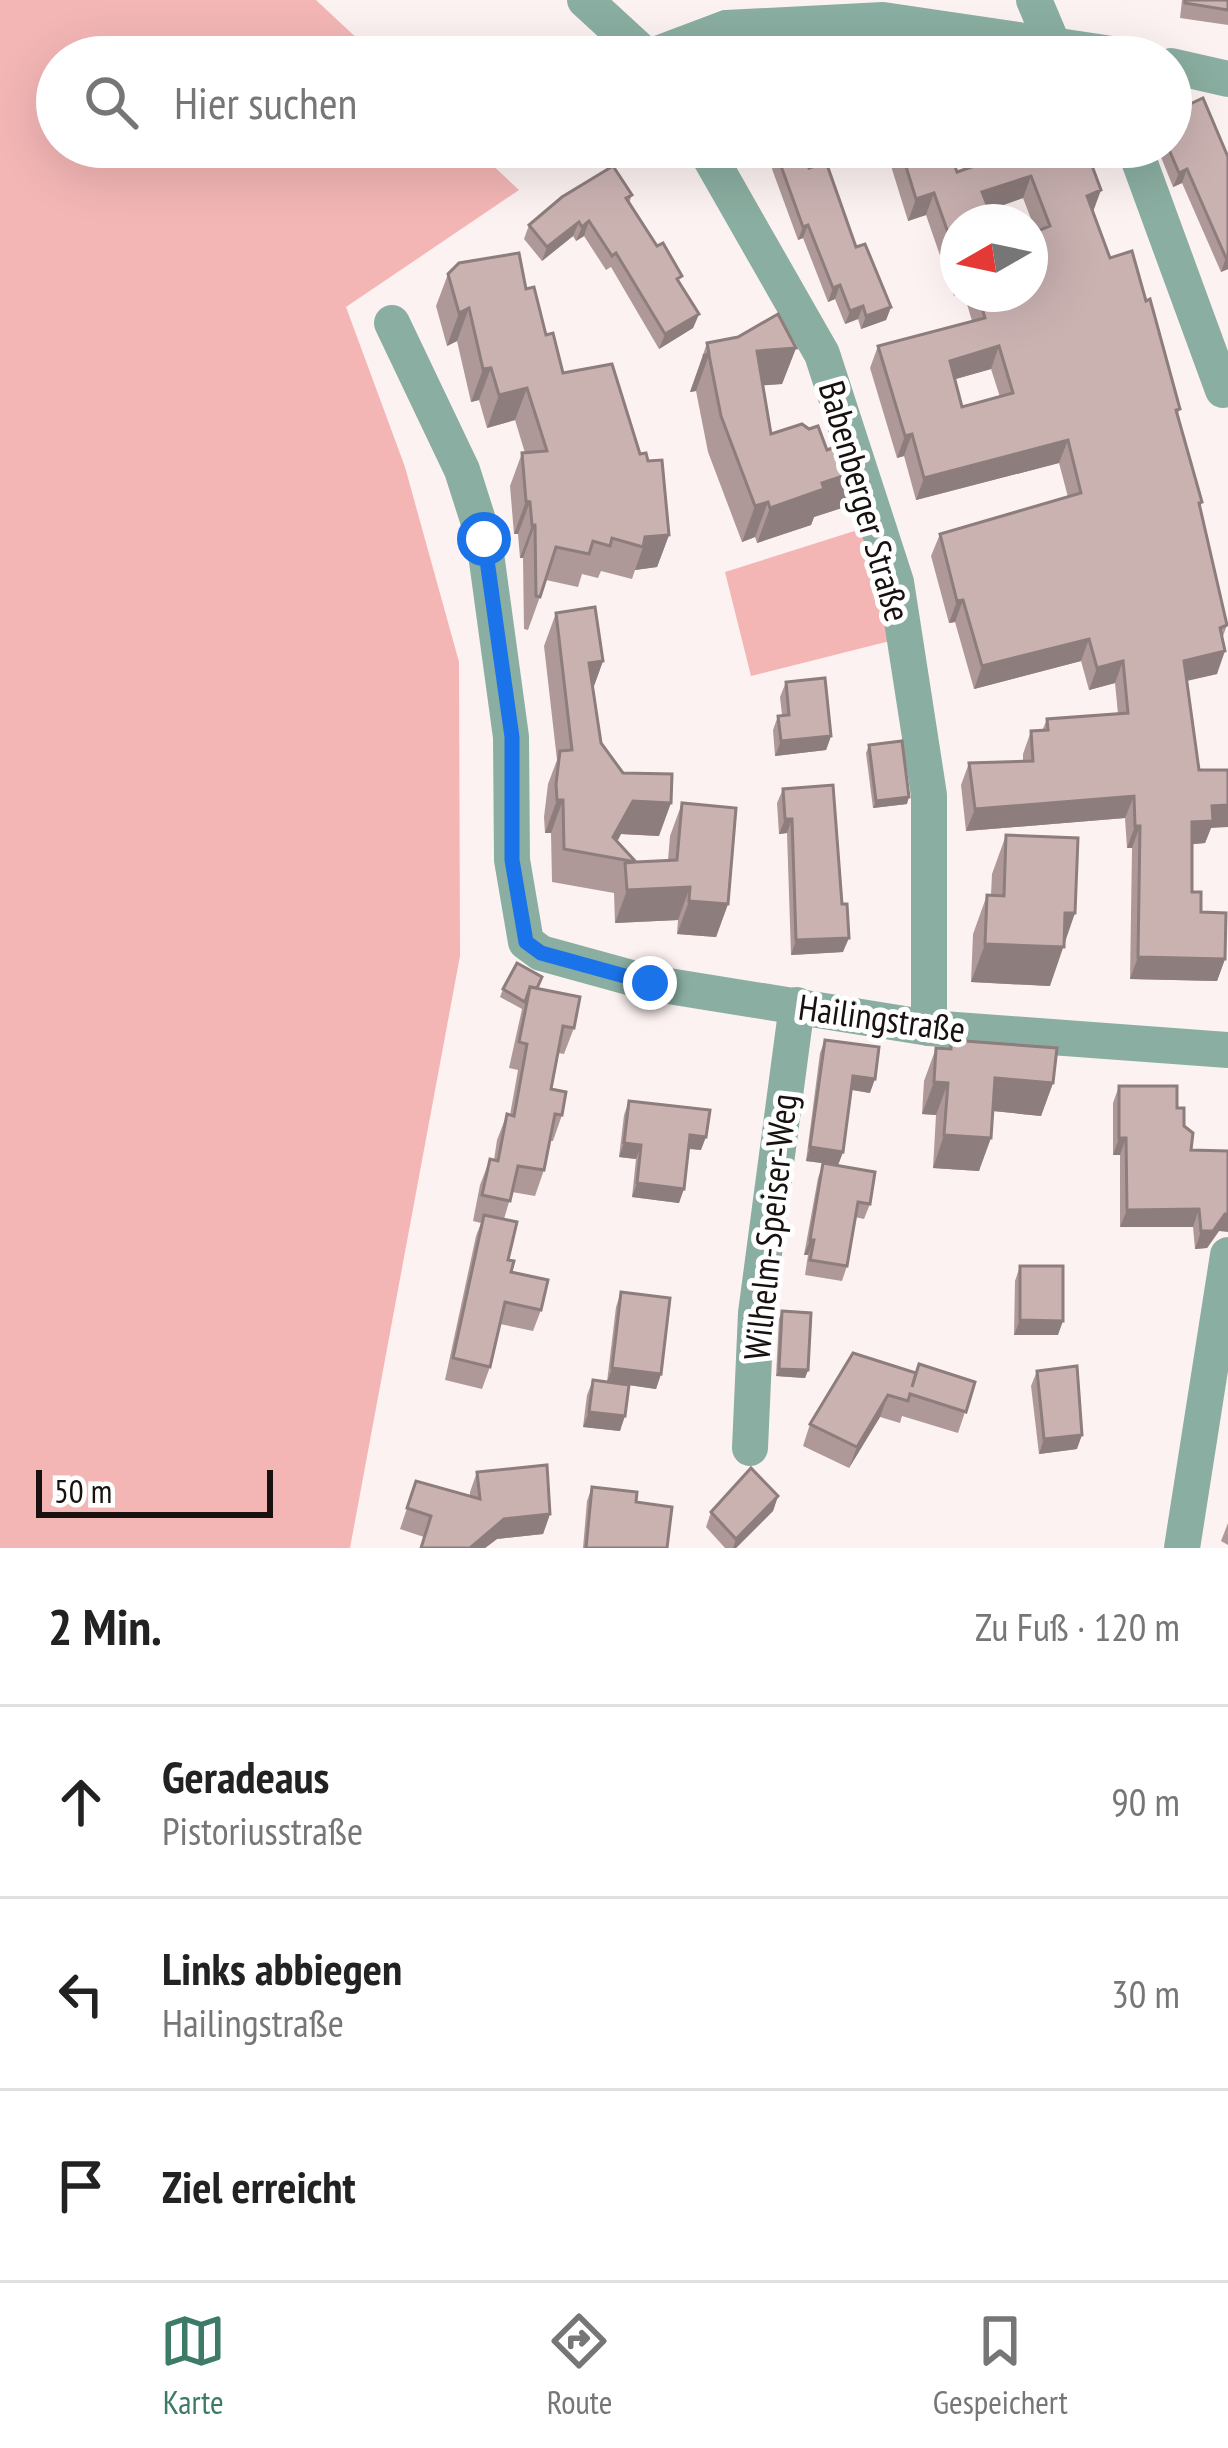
<!DOCTYPE html>
<html lang="de">
<head>
<meta charset="utf-8">
<style>
  :root { --surface:#fff; --page:#f2f2f2; --text:#222; --muted:#767676; --line:#e0e0e0; --accent:#3d7b68 }
  body { margin:0; font-family:"PT Sans Narrow",sans-serif; background:var(--page); color:var(--text) }
  .compass { position:absolute; left:940px; top:204px; width:108px; height:108px; border-radius:50%; background:var(--surface); box-shadow:0 12px 48px #0002; rotate:261deg }
  .scale { position:absolute; left:36px; bottom:30px; width:237px; box-sizing:border-box; padding-left:12px; border:6px solid #191010; border-top:0; font-size:33px; line-height:42px; white-space:nowrap; color:#191010; -webkit-text-stroke:9px #fff; paint-order:stroke }
  .stop { position:absolute; width:36px; height:36px; margin:-27px; border:9px solid #1a73e8; border-radius:50%; background:#fff }
  .stop.end { background:#1a73e8; border-color:#fff; box-shadow:0 3px 12px #0008 }
  .list { margin:0; padding:0; list-style:none }
  h2 { display:flex; justify-content:space-between; align-items:center; height:156px; margin:0; padding:0 48px; font-size:51px }
  h2 small { font-size:39px; font-weight:400; color:var(--muted) }
  .list li { display:grid; grid-template-columns:78px 1fr auto; gap:36px; align-items:center; box-sizing:border-box; height:192px; padding:0 48px; border-top:3px solid var(--line) }
  .list b { display:block; font-size:45px; white-space:nowrap }
  .list p { margin:0; font-size:39px; white-space:nowrap; color:var(--muted) }
  .list em { font-size:39px; font-style:normal; color:var(--muted) }
  .icon { flex:none; width:66px; height:66px; fill:none; stroke:currentColor; stroke-width:2; stroke-linecap:round; stroke-linejoin:round }
  .map { position:relative; flex:none; width:1228px; height:1548px; overflow:hidden }
  .search { position:absolute; background:var(--surface); box-shadow:0 12px 48px #0002; left:36px; right:36px; top:36px; height:132px; display:flex; align-items:center; gap:30px; box-sizing:border-box; padding:0 42px; border-radius:66px; color:var(--muted); font-size:45px }
  .sheet { height:732px; background:var(--surface) }
  nav { display:flex; justify-content:space-around; align-items:center; box-sizing:border-box; height:168px; border-top:3px solid var(--line); background:var(--surface); font-size:33px; color:var(--muted) }
  nav a { display:grid; justify-items:center; gap:6px }
  nav .on { color:var(--accent) }
  .map>svg:first-child { display:block }
  .green { fill:#f3b6b5 }
  .lines { fill:none; stroke-linecap:round; stroke-linejoin:round }
  .minor { stroke:#8aaea1; stroke-width:36 }
  .wall { fill:#ae9998; fill-rule:evenodd }
  .shaded-wall { fill:#8d7d7c }
  .building { fill:#cab2b1; stroke:#8d7d7c; stroke-width:3; fill-rule:evenodd }
  .route { stroke:#1a73e8; stroke-width:15 }
  .labels { text-anchor:middle; stroke-width:10; stroke-linejoin:round; paint-order:stroke }
  .street-label { font-size:36px; fill:#191010; stroke:#fff }
</style>
</head>
<body>
<div class="map">
<svg width="1228" height="1548" viewBox="0 0 1228 1548">
  <rect width="100%" height="100%" fill="#fdf2f2"/>
  <g class="green">
    <polygon points="0,0 316,0 377,57 57,57 57,147 473,147 519,190 346,307 405,467 459,662 460,956 350,1548 0,1548"/>
    <polygon points="867,527 890,641 751,676 725,572"/>
  </g>
  <g class="lines">
    <g class="minor">
      <polyline points="585,0 647,57"/>
      <polyline points="1034,0 1053,45"/>
      <polyline points="649,57 726,28 883,20 1132,57"/>
      <polyline points="1171,66 1228,79"/>
      <polyline points="704,147 822,354 896,582 929,795 929,1028"/>
      <polyline points="1134,147 1223,390"/>
      <polyline points="392,323 462,470 484,539 511,737 512,860 526,942 541,953 650,983 929,1028 1228,1050"/>
      <polyline points="750,1448 756,1313 797,1005"/>
      <polyline points="1182,1548 1228,1255"/>
    </g>
  </g>
  <g class="wall">
    <polygon points="1182,0 1228,0 1228,25 1180,18"/>
    <polygon points="1203,98 1228,269 1221,272 1182,183 1173,187 1157,147 1171,147"/>
    <path d="M857,147H948L957,172L1015,152L1013,147H1085L1093,212L1110,258L1180,409L1177,415L1202,502L1200,508L1227,625L1222,639L1217,674L1187,681L1199,770L1211,828L1205,843L1192,844V892L1225,959L1217,981L1130,979L1132,848H1127L1125,818L966,831L961,785L969,763L1023,761V754L1031,731H1042L1047,719L1118,714L1115,683L1089,690L1081,661L974,689L955,622L949,623L931,556L940,534L1068,497L1059,463L916,500L904,456L897,458L870,368L878,346L972,321L964,294H1030L1036,232L1023,198L958,222V294L954,296L926,215L908,221L887,153L873,158ZM991,369L1000,397L962,407L955,379Z"/>
    <polygon points="777,155 809,168 891,307 886,320 861,329 858,319 845,324 835,299 828,302 803,238 798,240 772,169"/>
    <polygon points="632,195 629,203 699,314 693,328 659,349 611,267 606,270 584,236 576,241 573,236 542,261 524,239 529,225"/>
    <polygon points="448,274 526,289 563,373 640,454 669,535 657,567 635,570 632,579 601,571 598,578 582,574 578,587 546,580 528,630 524,629 523,558 520,558 518,534 514,534 510,486 522,453 525,453 515,420 487,428 479,400 471,402 457,341 447,346 436,306"/>
    <polygon points="707,343 796,348 782,384 763,385 771,434 848,506 814,517 811,525 757,543 755,537 742,542 708,452 696,391 690,392"/>
    <polygon points="556,613 603,661 593,689 601,743 659,836 621,834 617,842 636,862 668,860 670,836 682,803 728,904 716,937 677,934 678,920 615,923 614,893 552,882 551,833 545,833 544,817 548,784 557,760 544,646"/>
    <polygon points="786,682 831,736 826,750 775,756 773,730 778,716 782,715 780,697"/>
    <polygon points="869,745 907,804 873,808 866,753"/>
    <polygon points="783,789 843,952 791,955 787,833 779,834 777,803"/>
    <polygon points="1006,835 1050,986 971,982 973,934 987,895 991,895 992,874"/>
    <polygon points="538,988 574,1028 564,1054 558,1053 551,1089 562,1115 553,1141 550,1141 544,1170 535,1196 512,1192 504,1219 511,1272 541,1310 533,1331 500,1324 490,1367 482,1389 445,1380 476,1236 481,1223 473,1221 480,1185 490,1159 494,1160 497,1140 507,1114 510,1115 518,1070 509,1068 522,1009 500,997 503,989"/>
    <polygon points="825,1040 870,1093 851,1090 843,1152 838,1165 806,1161 820,1053"/>
    <polygon points="951,1040 1053,1083 1041,1116 993,1111 979,1171 933,1168 936,1115 922,1114 924,1081 936,1048 948,1049"/>
    <polygon points="1119,1086 1177,1108 1219,1231 1207,1248 1195,1249 1193,1227 1120,1227 1120,1155 1113,1155 1113,1103"/>
    <polygon points="629,1101 701,1150 688,1149 679,1203 632,1197 636,1159 619,1157 624,1115"/>
    <polygon points="823,1163 870,1204 864,1219 855,1217 847,1266 842,1281 805,1275 808,1255 804,1255 818,1178"/>
    <polygon points="1020,1266 1058,1335 1014,1335 1015,1281"/>
    <polygon points="621,1292 661,1374 656,1389 629,1385 620,1431 583,1427 587,1395 593,1380 607,1382 616,1307"/>
    <polygon points="782,1311 808,1370 805,1378 776,1376 779,1319"/>
    <polygon points="1037,1371 1077,1449 1039,1454 1031,1386"/>
    <polygon points="916,1373 975,1382 958,1433 902,1416 900,1423 880,1417 849,1468 803,1446 810,1424"/>
    <polygon points="477,1472 550,1514 543,1534 497,1539 485,1548 420,1548 424,1537 400,1529 416,1481 470,1497 470,1492"/>
    <polygon points="592,1487 636,1502 667,1548 583,1548 587,1501"/>
    <polygon points="778,1496 773,1511 736,1548 725,1548 706,1527 711,1512"/>
    <polygon points="1228,1523 1228,1545 1221,1541"/>
  </g>
  <g class="shaded-wall">
    <polygon points="746,147 762,147 744,155"/>
    <polygon points="877,147 889,147 887,153 873,158"/>
    <polygon points="1187,169 1182,183 1173,187 1179,173"/>
    <polygon points="1031,176 1023,198 974,215 982,192"/>
    <polygon points="1101,190 1093,212 1087,196"/>
    <polygon points="934,193 926,215 908,221 916,199"/>
    <polygon points="589,221 584,236 576,241 582,227"/>
    <polygon points="579,222 573,236 542,261 547,247"/>
    <polygon points="808,225 803,238 798,240 803,227"/>
    <polygon points="1228,257 1228,269 1221,272 1226,258"/>
    <polygon points="840,285 835,299 828,302 833,288"/>
    <polygon points="863,306 858,319 845,324 850,311"/>
    <polygon points="891,307 886,320 861,329 866,316"/>
    <polygon points="469,308 457,341 447,346 459,313"/>
    <polygon points="699,314 693,328 659,349 665,334"/>
    <polygon points="999,346 991,369 942,383 950,361"/>
    <polygon points="796,348 782,384 743,387 757,351"/>
    <polygon points="709,355 696,391 690,392 703,356"/>
    <polygon points="491,368 479,400 471,402 483,369"/>
    <polygon points="527,388 515,420 487,428 499,395"/>
    <polygon points="912,434 904,456 897,458 905,436"/>
    <polygon points="1068,440 1059,463 916,500 924,478"/>
    <polygon points="861,470 848,506 814,517 811,525 757,543 770,508 822,483"/>
    <polygon points="526,501 530,502 518,534 514,534"/>
    <polygon points="768,502 755,537 742,542 755,506"/>
    <polygon points="532,525 535,525 523,558 520,558"/>
    <polygon points="669,535 657,567 635,570 643,547 645,537"/>
    <polygon points="963,600 955,622 949,623 957,601"/>
    <polygon points="1089,639 1081,661 974,689 982,666"/>
    <polygon points="1225,651 1217,674 1176,683 1184,661"/>
    <polygon points="603,661 591,694 589,663"/>
    <polygon points="1123,661 1115,683 1089,690 1097,668"/>
    <polygon points="831,736 826,750 775,756 781,741"/>
    <polygon points="1134,796 1125,818 966,831 975,809"/>
    <polygon points="909,797 907,804 873,808 876,801"/>
    <polygon points="557,800 563,800 551,833 545,833"/>
    <polygon points="633,801 671,803 659,836 621,834 609,857 613,837"/>
    <polygon points="1228,805 1228,827 1211,828 1205,843 1184,845 1192,822 1212,806"/>
    <polygon points="785,819 792,819 787,833 779,834"/>
    <polygon points="1135,826 1140,826 1132,848 1127,848"/>
    <polygon points="690,887 678,920 615,923 627,890"/>
    <polygon points="689,901 728,904 716,937 677,934"/>
    <polygon points="1065,913 1075,913 1050,986 971,982 985,944"/>
    <polygon points="849,938 843,952 791,955 796,940"/>
    <polygon points="1138,957 1225,959 1217,981 1130,979"/>
    <polygon points="853,1076 875,1079 870,1093 848,1089"/>
    <polygon points="995,1078 1053,1083 1041,1116 983,1110"/>
    <polygon points="934,1082 948,1083 936,1115 922,1114"/>
    <polygon points="690,1135 706,1137 701,1150 685,1148"/>
    <polygon points="944,1135 991,1138 979,1171 933,1168"/>
    <polygon points="1119,1138 1126,1138 1120,1155 1113,1155"/>
    <polygon points="624,1143 641,1145 636,1159 619,1157"/>
    <polygon points="810,1147 843,1152 838,1165 806,1161"/>
    <polygon points="637,1183 684,1189 679,1203 632,1197"/>
    <polygon points="1199,1209 1193,1227 1120,1227 1127,1210"/>
    <polygon points="1225,1214 1228,1214 1228,1232 1219,1231 1207,1248 1195,1249 1201,1231"/>
    <polygon points="810,1240 814,1240 808,1255 804,1255"/>
    <polygon points="1020,1320 1063,1321 1058,1335 1014,1335"/>
    <polygon points="612,1368 661,1374 656,1389 607,1382"/>
    <polygon points="779,1369 808,1370 805,1378 776,1376"/>
    <polygon points="888,1395 880,1417 849,1468 857,1447"/>
    <polygon points="589,1412 625,1416 620,1431 583,1427"/>
    <polygon points="1082,1435 1077,1449 1039,1454 1044,1439"/>
    <polygon points="778,1496 773,1511 736,1548 733,1548 736,1539"/>
    <polygon points="550,1514 543,1534 497,1539 485,1548 470,1548 504,1519"/>
  </g>
  <g class="building">
    <polygon points="1185,0 1228,0 1228,10 1185,3"/>
    <polygon points="557,44 570,57 545,57"/>
    <polygon points="1203,98 1228,157 1228,257 1226,258 1187,169 1179,173 1168,147 1171,147 1171,113"/>
    <polygon points="799,147 802,147 809,168 826,162 856,247 865,244 891,307 866,316 863,306 850,311 840,285 833,288 808,225 803,227 777,155"/>
    <path d="M900,147H948L957,172L1029,147H1085L1101,190L1087,196L1110,258L1132,251L1146,301L1150,299L1180,409L1176,410L1202,502L1199,503L1227,625L1220,628L1225,651L1184,661L1199,770H1228V805L1212,806L1213,821L1192,822V892H1201V912L1226,913L1225,959L1138,957L1140,826H1135L1134,796L975,809L969,763L1033,761L1031,731L1048,730L1047,719L1128,713L1123,661L1097,668L1089,639L982,666L963,600L957,601L940,534L1081,493L1068,440L924,478L912,434L905,436L878,346L985,318L978,294H1030V234L1050,226L1031,176L982,192L994,222H958V261L934,193L916,199ZM999,346L1013,393L962,407L950,361Z"/>
    <polygon points="613,166 632,195 626,198 657,246 663,243 682,276 677,279 699,314 665,334 616,253 612,256 589,221 582,227 579,222 547,247 529,225 562,197"/>
    <polygon points="519,253 526,289 534,287 546,335 553,333 563,373 612,364 640,454 646,453 648,461 662,460 669,535 645,537 643,547 612,538 610,546 593,541 589,554 556,547 540,597 536,596 535,525 532,525 530,502 526,501 522,453 547,451 527,388 499,395 491,368 483,369 469,308 459,313 448,274 459,263"/>
    <polygon points="778,314 796,348 757,351 771,434 802,424 809,429 818,426 827,450 851,441 861,470 822,483 824,489 770,508 768,502 755,506 721,416 709,355 703,356 709,353 707,343 738,337"/>
    <polygon points="595,607 603,661 589,663 601,743 623,773 672,774 671,803 633,801 613,837 636,862 677,860 682,803 736,808 728,904 689,901 690,887 627,890 625,863 636,862 564,849 563,800 557,800 556,784 560,751 572,750 556,613"/>
    <polygon points="825,678 831,736 781,741 778,716 789,715 786,682"/>
    <polygon points="902,741 909,797 876,801 869,745"/>
    <polygon points="833,785 842,904 847,904 849,938 796,940 792,819 785,819 783,789"/>
    <polygon points="1006,835 1078,838 1075,913 1065,913 1064,947 985,944 987,895 1004,896"/>
    <polygon points="517,963 542,977 537,988 530,987 525,1002 503,989"/>
    <polygon points="530,987 580,997 574,1028 563,1026 551,1089 566,1092 562,1115 555,1114 544,1170 518,1166 510,1201 482,1195 490,1159 498,1161 507,1114 514,1116 527,1044 519,1042"/>
    <polygon points="825,1040 879,1047 875,1079 853,1076 843,1152 810,1147"/>
    <polygon points="951,1040 1057,1048 1053,1083 995,1078 991,1138 944,1135 948,1083 934,1082 936,1048 951,1049"/>
    <polygon points="1119,1086 1177,1086 1177,1108 1184,1108 1184,1126 1193,1133 1191,1150 1228,1151 1228,1214 1225,1214 1213,1231 1201,1231 1199,1209 1127,1210 1126,1138 1119,1138"/>
    <polygon points="629,1101 710,1110 706,1137 690,1135 684,1189 637,1183 641,1145 624,1143"/>
    <polygon points="823,1163 875,1172 870,1204 858,1202 847,1266 810,1260 814,1240 810,1240"/>
    <polygon points="484,1215 517,1222 508,1260 514,1261 511,1272 548,1280 541,1310 505,1302 490,1367 453,1358"/>
    <polygon points="1020,1266 1063,1266 1063,1321 1020,1320"/>
    <polygon points="621,1292 670,1298 661,1374 612,1368"/>
    <polygon points="782,1311 811,1313 808,1370 779,1369"/>
    <polygon points="853,1353 916,1373 912,1387 919,1364 975,1382 966,1412 910,1394 908,1401 888,1395 857,1447 810,1424"/>
    <polygon points="1077,1366 1082,1435 1044,1439 1037,1371"/>
    <polygon points="593,1380 629,1385 625,1416 589,1412"/>
    <polygon points="547,1465 550,1514 504,1519 470,1548 421,1548 431,1516 407,1508 416,1481 480,1499 477,1472"/>
    <polygon points="751,1468 778,1496 736,1539 711,1512"/>
    <polygon points="592,1487 637,1492 636,1502 672,1507 667,1548 586,1548"/>
  </g>
  <g class="lines">
    <polyline class="route" points="484,539 512,737 512,860 526,942 541,953 650,983"/>
  </g>
  <g class="labels">
    <g class="street-label">
      <text transform="translate(865 501) rotate(74)" y="13">Babenberger Straße</text>
      <text transform="translate(882 1018) rotate(8)" y="13">Hailingstraße</text>
      <text transform="translate(770 1227) rotate(-84)" y="13">Wilhelm-Speiser-Weg</text>
    </g>
  </g>
</svg>
<svg class="compass" viewBox="-18 -18 36 36"><path d="M0-13l5 13h-10z" fill="#e53935"/><path d="M0 13l5-13h-10z" fill="#767676"/></svg>
<div class="scale">50 m</div>
<div class="stop" style="left:484px;top:539px"></div>
<div class="stop end" style="left:650px;top:983px"></div>
<div class="search"><svg class="icon" aria-label="search" viewBox="0 0 24 24"><circle cx="10" cy="10" r="6"/><path d="M15 15l6 6"/></svg>Hier suchen</div>
</div>
<section class="sheet">
<h2>2 Min.<small>Zu Fuß · 120 m</small></h2>
<ul class="list">
<li><svg class="icon" aria-label="ahead" viewBox="0 0 24 24"><path d="M12 20V5M6 11l6-6 6 6"/></svg><div><b>Geradeaus</b><p>Pistoriusstraße</p></div><em>90 m</em></li>
<li><svg class="icon" aria-label="left" viewBox="0 0 24 24"><path d="M17 20v-9H6M10 6l-5 5 5 5"/></svg><div><b>Links abbiegen</b><p>Hailingstraße</p></div><em>30 m</em></li>
<li><svg class="icon" aria-label="arrive" viewBox="0 0 24 24"><path d="M6 21V4h12l-3 4 3 4H6"/></svg><div><b>Ziel erreicht</b></div></li>
</ul>
</section>
<nav>
<a class="on"><svg class="icon" aria-label="map" viewBox="0 0 24 24"><path d="M3 6l6-2 6 2 6-2v14l-6 2-6-2-6 2zM9 4v14M15 6v14"/></svg>Karte</a>
<a><svg class="icon" aria-label="directions" viewBox="0 0 24 24"><path d="M12 3l9 9-9 9-9-9zM9 14v-3h6M13 9l2 2-2 2"/></svg>Route</a>
<a><svg class="icon" aria-label="saved" viewBox="0 0 24 24"><path d="M7 4h10v16l-5-4-5 4z"/></svg>Gespeichert</a>
</nav>
</body>
</html>
